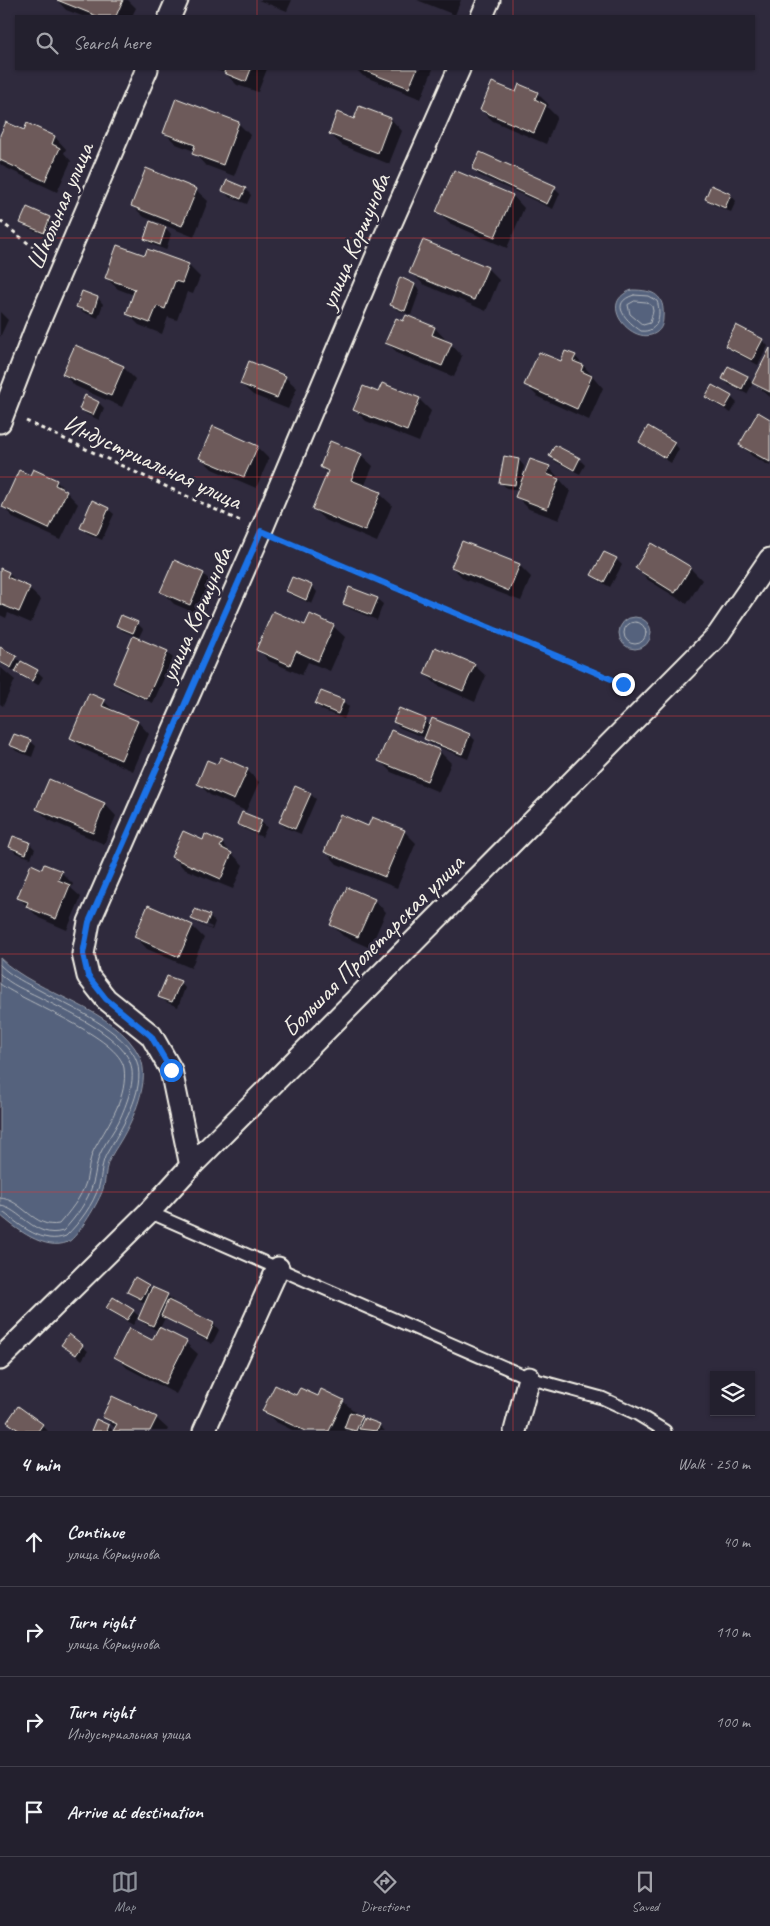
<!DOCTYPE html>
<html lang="en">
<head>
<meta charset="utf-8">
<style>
  :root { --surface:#23202e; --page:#2f2d3a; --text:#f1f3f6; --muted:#a3a3aa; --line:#403e4a; --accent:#8c9099 }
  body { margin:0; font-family:Caveat,sans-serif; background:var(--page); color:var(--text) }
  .controls { position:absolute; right:15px; bottom:15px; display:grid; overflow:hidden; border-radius:0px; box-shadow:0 1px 4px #0004 }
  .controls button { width:45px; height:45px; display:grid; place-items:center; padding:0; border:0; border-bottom:1px solid var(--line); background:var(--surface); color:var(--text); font:25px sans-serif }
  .stop { position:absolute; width:15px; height:15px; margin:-11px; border:4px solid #1a73e8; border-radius:50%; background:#fff }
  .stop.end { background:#1a73e8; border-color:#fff; box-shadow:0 1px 5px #0008 }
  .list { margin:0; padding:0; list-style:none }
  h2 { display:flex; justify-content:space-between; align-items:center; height:65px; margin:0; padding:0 20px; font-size:21px }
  h2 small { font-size:16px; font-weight:400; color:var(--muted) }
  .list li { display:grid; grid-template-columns:32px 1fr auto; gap:15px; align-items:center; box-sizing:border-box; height:90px; padding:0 20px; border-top:1px solid var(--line) }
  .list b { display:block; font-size:19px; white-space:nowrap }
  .list p { margin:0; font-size:16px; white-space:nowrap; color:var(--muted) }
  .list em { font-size:16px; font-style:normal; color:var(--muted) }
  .icon { flex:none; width:28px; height:28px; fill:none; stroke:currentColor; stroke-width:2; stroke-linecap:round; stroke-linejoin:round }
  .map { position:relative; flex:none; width:770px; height:1431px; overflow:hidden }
  .search { position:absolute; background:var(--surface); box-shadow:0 1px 4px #0004; left:15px; right:15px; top:15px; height:55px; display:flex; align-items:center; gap:12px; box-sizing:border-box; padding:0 18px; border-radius:0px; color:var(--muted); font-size:19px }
  .sheet { height:425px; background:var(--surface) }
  nav { display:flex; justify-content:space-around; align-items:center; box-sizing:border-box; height:70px; border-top:1px solid var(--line); background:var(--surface); font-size:14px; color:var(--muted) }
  nav a { display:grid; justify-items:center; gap:2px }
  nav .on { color:var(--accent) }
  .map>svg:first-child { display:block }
  .water { fill:#54627d; stroke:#949ba8 }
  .shadow { fill:#0007; fill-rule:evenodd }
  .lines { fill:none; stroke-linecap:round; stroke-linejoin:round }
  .shore { stroke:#b4b8bd; stroke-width:1 }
  .building { fill:#6d5a5a; stroke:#f4f1e8 }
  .lane-casing { stroke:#f4f1e8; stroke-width:15 }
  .street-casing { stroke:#f4f1e8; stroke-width:25 }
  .path { stroke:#f4f1e8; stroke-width:3; stroke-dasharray:4 4; stroke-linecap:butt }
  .lane { stroke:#2f2a3d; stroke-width:11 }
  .street { stroke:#2f2a3d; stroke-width:21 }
  .route { stroke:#1a73e8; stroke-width:6 }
  .grid { fill:none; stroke:#d93c3b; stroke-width:1; stroke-opacity:0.55 }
  .labels { text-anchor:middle; stroke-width:5; stroke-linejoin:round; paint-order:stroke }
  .street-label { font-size:25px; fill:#f4f1e8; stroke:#2f2a3d }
</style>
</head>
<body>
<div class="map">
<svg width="770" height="1431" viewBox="0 0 770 1431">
  <rect width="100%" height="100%" fill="#2f2a3d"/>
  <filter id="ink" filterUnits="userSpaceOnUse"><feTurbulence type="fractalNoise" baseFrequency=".02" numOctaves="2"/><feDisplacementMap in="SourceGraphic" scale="10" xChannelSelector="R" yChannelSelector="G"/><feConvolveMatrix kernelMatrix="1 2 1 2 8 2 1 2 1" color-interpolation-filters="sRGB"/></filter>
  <g filter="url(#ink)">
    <g class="water">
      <path d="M632,290C654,290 665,295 663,318C663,324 661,329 657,332C635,349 594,303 632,290Z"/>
      <circle cx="635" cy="633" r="16"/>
      <path d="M0,958C38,996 116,1007 140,1057C151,1080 133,1120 121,1140C117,1147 111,1155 108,1163C105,1171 106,1180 103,1189C100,1200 78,1237 68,1242C45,1252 15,1228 0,1215Z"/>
    </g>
    <g class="shadow">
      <polygon points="57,0 128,0 136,8 132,16 82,16 66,10"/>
      <polygon points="258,0 292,0 287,11"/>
      <polygon points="417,0 461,0 455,15"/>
      <polygon points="214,69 267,69 258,92 237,85 225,73"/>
      <polygon points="356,69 433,69 421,99 363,76"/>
      <polygon points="537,93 549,105 547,107 557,117 546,144 493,121 481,110 516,94"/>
      <polygon points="360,107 391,119 402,131 389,164 342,145 330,134 355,120"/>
      <polygon points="238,123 250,135 234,176 205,165 194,153 194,151 176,144 164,132"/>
      <polygon points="28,125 55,137 66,149 64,153 71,161 57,192 4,167 0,164 0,138 25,132"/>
      <polygon points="473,169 555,188 560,193 553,209 479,175"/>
      <polygon points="455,172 513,196 524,208 507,248 449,223 438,212"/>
      <polygon points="712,187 731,195 736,201 731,212 712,204 706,198"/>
      <polygon points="245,189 251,195 247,204 229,197 224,191"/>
      <polygon points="196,190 208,201 194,237 144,217 132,205"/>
      <polygon points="49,218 55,224 49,237 28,228 22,222"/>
      <polygon points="164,226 171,234 166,250 151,244 145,239"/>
      <polygon points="146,257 188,265 200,277 193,294 187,292 177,320 168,317 162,334 139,325 127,313 134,295 118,289 106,278"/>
      <polygon points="487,268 499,280 486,311 423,284 411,272"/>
      <polygon points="415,285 420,290 411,315 397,310 391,304"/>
      <polygon points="82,292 98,298 103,304 98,318 83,312 77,307"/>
      <polygon points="0,312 8,320 0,337"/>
      <polygon points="406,317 435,328 446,340 445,342 451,344 462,356 454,377 399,354 387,343 404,323"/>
      <polygon points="762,340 768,346 758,365 732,351 727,346"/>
      <polygon points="770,351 770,397 754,383"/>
      <polygon points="575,356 603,388 589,420 538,397 526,385 561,363"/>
      <polygon points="123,367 135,379 122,407 75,386 63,374"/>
      <polygon points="285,377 297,388 288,409 253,395 241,384"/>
      <polygon points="747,377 753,383 747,394 729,385 723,379"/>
      <polygon points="707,396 731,397 737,403 731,413 712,402"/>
      <polygon points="419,399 431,411 419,442 366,421 355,410"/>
      <polygon points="99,403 104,408 99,420 86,414 80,408"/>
      <polygon points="770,420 770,466 752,456 741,445"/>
      <polygon points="640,442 674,443 679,449 671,463 646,447"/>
      <polygon points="257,447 269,459 256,488 212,469 200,457"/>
      <polygon points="361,455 373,466 364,487 380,494 392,505 377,542 325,520 313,509 328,474 321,467"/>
      <polygon points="550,456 579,459 585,465 580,474 556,462"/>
      <polygon points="519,460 524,466 522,480 549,467 570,491 559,520 529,509 517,497 520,490 506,488 501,482"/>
      <polygon points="31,476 56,481 78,504 61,540 15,519 3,507"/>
      <polygon points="108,509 114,514 102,540 87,533 81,528"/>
      <polygon points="616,559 622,565 610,587 599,581 593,575"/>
      <polygon points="519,565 531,577 521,601 464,579 452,567"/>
      <polygon points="637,568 690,568 702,580 687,604 648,580"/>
      <polygon points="0,570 8,573 18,583 29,589 41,600 31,623 8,613 6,618 0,615"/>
      <polygon points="203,574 215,585 202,616 174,604 162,592"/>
      <polygon points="292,578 312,586 317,592 312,604 293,596 287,591"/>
      <polygon points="377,599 383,604 377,620 350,609 344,603"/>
      <polygon points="137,623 143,629 138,639 167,652 173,658 153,703 120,689 114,683 135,636 123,631 117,626"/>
      <polygon points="333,626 345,637 330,671 308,662 302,675 269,661 258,649 306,627"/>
      <polygon points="0,649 37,671 43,677 38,685 0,663"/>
      <polygon points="474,665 486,676 475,702 437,685 425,674"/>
      <polygon points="0,667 15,680 3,706 0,704"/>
      <polygon points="104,701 116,713 138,722 149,734 133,771 83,749 71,737"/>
      <polygon points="343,701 349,707 344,719 322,710 316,704"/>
      <polygon points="425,720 431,726 470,735 475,740 468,759 431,744 426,738 400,728 394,722"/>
      <polygon points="30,741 36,746 32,757 16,751 11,745"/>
      <polygon points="439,751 451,763 439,792 391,772 380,761"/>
      <polygon points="218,766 247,770 259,782 246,811 210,795 198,783"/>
      <polygon points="310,794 316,799 301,834 286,828 280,822"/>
      <polygon points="105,804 116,816 104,844 49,820 37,809"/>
      <polygon points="261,822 267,827 262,837 244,829 238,824"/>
      <polygon points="369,827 404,831 416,843 397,888 337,864 326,852"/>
      <polygon points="203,841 222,843 243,865 233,889 184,869 173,857"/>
      <polygon points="29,843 35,849 31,858 16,853 10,847"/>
      <polygon points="43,870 61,872 73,884 71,888 81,897 67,930 39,918 18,897"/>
      <polygon points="374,900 386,912 370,948 343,936 332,925"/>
      <path d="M196,910L210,916L215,922L212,930L198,924L192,919ZM197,920L212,927L211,929L197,923Z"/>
      <polygon points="192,926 204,938 191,968 147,949 136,937"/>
      <polygon points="180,982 185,988 178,1007 166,1002 160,996"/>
      <polygon points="136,1279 153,1290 167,1295 173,1301 172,1303 214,1324 219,1330 212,1344 165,1318 160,1328 186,1343 198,1354 176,1394 127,1368 116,1356 152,1342 158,1331 145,1324 138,1317 133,1325 113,1313 108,1308 133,1311 140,1317 146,1304 134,1297 129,1292"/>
      <polygon points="63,1344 82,1346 88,1351 82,1360"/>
      <polygon points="297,1397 343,1401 355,1412 354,1414 365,1421 379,1425 385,1431 348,1431 347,1429 346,1431 294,1431 276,1422 264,1411"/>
      <polygon points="18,1408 42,1425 48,1431 20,1431 14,1427 9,1422"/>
      <polygon points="103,1416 156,1418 168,1429 167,1431 115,1431 116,1429"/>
      <polygon points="97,1421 109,1426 113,1431 92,1431"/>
    </g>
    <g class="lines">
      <g class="shore">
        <path d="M634,295L648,296L657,301C662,315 658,333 641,331C628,322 607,303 634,295Z"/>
        <polygon points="635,301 646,302 652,306 653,311 650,323 643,325 630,314 628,305"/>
        <circle cx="635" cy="633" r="11"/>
        <path d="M0,965C12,977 26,983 41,991C68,1006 127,1031 137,1062C146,1091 121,1129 107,1153C101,1163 102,1175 99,1186C93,1205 80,1222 66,1236C43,1245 21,1226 4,1213L0,1212"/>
        <path d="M0,974C11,985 25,990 39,997C65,1011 119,1034 130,1062C137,1080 126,1105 119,1121C114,1131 107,1140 102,1150C96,1161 96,1172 93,1183C88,1201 76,1217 63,1231C35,1240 19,1207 0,1206"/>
        <path d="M0,984C26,1003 119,1037 124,1068C128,1096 109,1123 96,1146C89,1157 89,1169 86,1182C81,1198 70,1211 59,1224C34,1229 22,1199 0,1198"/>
      </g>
    </g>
    <g class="building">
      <polygon points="57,0 123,0 116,16 97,16"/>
      <polygon points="225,69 251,69 246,82 224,73"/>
      <polygon points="360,69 417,69 409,88"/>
      <polygon points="492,82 516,92 519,84 538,92 535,99 546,105 534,133 480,110"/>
      <polygon points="176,98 239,122 223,165 192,154 195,145 163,133"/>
      <polygon points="359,106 391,118 378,153 329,134 337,112 354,119"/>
      <polygon points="6,122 24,130 27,123 55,136 52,144 60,148 45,181 0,160 0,135"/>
      <polygon points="480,152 556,186 547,204 472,169"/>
      <polygon points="146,168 197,189 182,226 131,206"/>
      <polygon points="454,170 513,195 495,237 436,212"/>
      <polygon points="227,180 246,188 241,199 222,191"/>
      <polygon points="711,185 731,194 725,208 705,199"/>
      <polygon points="27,207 50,217 44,233 20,223"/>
      <polygon points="150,221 166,227 160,245 144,239"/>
      <polygon points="423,240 488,267 474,300 409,273"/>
      <polygon points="117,245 145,255 147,249 189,264 182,283 175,281 165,309 157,306 150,323 126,314 135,289 105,278"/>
      <polygon points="400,277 415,284 405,311 390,305"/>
      <polygon points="82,291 98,297 93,313 76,307"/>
      <polygon points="406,315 435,327 432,335 452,343 442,366 385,343 396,318 403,321"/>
      <polygon points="736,325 763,339 752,360 725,346"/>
      <polygon points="75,345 124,366 111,396 62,374"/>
      <polygon points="770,348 770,392 752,383"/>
      <polygon points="565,351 576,355 573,361 583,365 581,371 592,376 577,409 524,385 539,352 561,361"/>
      <polygon points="249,361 286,376 277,398 240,384"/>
      <polygon points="728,366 748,376 742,389 722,379"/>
      <polygon points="382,383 420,398 407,431 353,410 363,386 378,392"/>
      <polygon points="712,385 732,396 725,408 705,397"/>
      <polygon points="85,395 99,402 93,415 79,409"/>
      <polygon points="758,412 770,419 770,462 739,445"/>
      <polygon points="213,426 258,446 244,477 199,458"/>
      <polygon points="648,426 675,442 665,458 639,442"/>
      <polygon points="330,441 362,454 351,480 381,492 365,531 312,509 328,471 320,467"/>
      <polygon points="555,445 580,458 574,470 549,456"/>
      <polygon points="504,456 519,459 515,485 499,483"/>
      <polygon points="530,459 550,466 547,474 559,479 547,509 515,497"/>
      <polygon points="33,469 57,480 55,485 67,491 49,529 2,507 19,470 30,475"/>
      <polygon points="92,500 109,508 97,535 80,528"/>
      <polygon points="462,541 520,564 509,591 451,567"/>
      <polygon points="651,543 691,567 675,593 635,568"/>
      <polygon points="604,552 617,558 604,582 591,575"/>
      <polygon points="174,560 204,573 190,605 160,592"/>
      <polygon points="0,568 9,572 7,577 30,587 19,612 0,604"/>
      <polygon points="292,577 312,585 306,600 286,591"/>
      <polygon points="349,587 378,598 371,615 343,604"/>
      <polygon points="273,611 305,625 310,614 334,625 318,661 296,651 290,665 256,650"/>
      <polygon points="121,615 138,622 133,633 116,626"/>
      <polygon points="133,636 168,651 147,699 113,683"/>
      <polygon points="0,647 17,656 11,668 0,662"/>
      <polygon points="435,647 475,664 463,691 424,674"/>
      <polygon points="21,661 38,670 32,681 15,672"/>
      <polygon points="321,691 344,700 338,714 315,704"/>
      <polygon points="89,693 105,700 102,706 138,721 121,760 70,738"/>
      <polygon points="399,708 426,719 420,733 393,722"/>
      <polygon points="432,718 470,734 462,754 424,739"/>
      <polygon points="391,730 440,750 427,781 378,761"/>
      <polygon points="14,734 31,740 26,752 9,745"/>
      <polygon points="221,757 248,769 234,800 197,784 207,760 217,764"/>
      <polygon points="49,779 105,803 93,833 36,809"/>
      <polygon points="295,786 311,793 295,829 279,822"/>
      <polygon points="242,812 262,820 257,833 237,824"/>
      <polygon points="340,814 368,826 372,817 405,830 385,877 324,852"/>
      <polygon points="183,831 203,840 205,834 223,842 220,847 232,853 221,879 171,857"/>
      <polygon points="13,836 30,842 26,854 9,847"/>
      <polygon points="31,864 42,869 44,864 62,871 58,880 70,885 56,919 26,907 28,902 17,898"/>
      <polygon points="347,887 375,899 358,937 330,925"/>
      <polygon points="148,905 193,925 179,957 134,937"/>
      <polygon points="195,909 210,915 206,925 191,919"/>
      <polygon points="167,976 181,981 172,1002 158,997"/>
      <polygon points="135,1277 149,1285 141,1299 127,1292"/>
      <polygon points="152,1287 168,1294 153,1326 138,1319"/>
      <polygon points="113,1297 134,1310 127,1320 106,1308"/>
      <polygon points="168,1300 214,1323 207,1339 161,1316"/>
      <polygon points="159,1327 187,1341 165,1384 114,1357 129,1328 152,1340"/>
      <polygon points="69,1334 83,1345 76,1355 61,1345"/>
      <polygon points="275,1385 296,1395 300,1388 318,1396 321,1389 344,1400 329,1431 305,1431 262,1411"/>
      <polygon points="112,1396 157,1417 150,1431 113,1431 117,1424 102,1417"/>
      <polygon points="18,1406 43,1424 38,1431 20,1431 7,1422"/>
      <polygon points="350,1412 362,1416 356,1431 344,1428"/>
      <polygon points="364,1418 380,1424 377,1431 359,1429"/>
      <polygon points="96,1419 109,1425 107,1431 91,1431"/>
    </g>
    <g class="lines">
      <g class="lane-casing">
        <polyline id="lane" points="149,1212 529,1378 602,1398 637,1414 665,1431"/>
      </g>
      <g class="street-casing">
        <g id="street">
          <polyline points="170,16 177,0"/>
          <polyline points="482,16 489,0"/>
          <polyline points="0,422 35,331 147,69"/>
          <polyline points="191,1166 171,1070 151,1035 106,999 88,976 83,954 89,922 261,531 383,241 459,69"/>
          <polyline points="0,1359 149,1212 191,1166 718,635 770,559"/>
          <polyline points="204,1431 278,1268"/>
          <polyline points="515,1431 529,1378"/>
        </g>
      </g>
      <g class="path">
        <polyline points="0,221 43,255"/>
        <polyline points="26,421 240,521"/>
        <polyline points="282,540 623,684"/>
      </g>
      <use href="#lane" class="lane"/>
      <use href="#street" class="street"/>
    </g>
  </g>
  <g class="lines" filter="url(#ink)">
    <polyline class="route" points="171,1070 151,1036 106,999 88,976 83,954 89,922 261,531 623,684"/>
  </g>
  <path class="grid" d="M257,0V16M513,0V16M257,69V1431M513,69V1431M0,238H770M0,477H770M0,716H770M0,954H770M0,1192H770"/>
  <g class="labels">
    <g class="street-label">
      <text transform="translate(59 206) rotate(-67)" y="9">Школьная улица</text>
      <text transform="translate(354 241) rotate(-67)" y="9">улица Коршунова</text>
      <text transform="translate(153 461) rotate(25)" y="9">Индустриальная улица</text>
      <text transform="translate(195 614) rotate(-66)" y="9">улица Коршунова</text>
      <text transform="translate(372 945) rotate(-45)" y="9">Большая Пролетарская улица</text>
    </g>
  </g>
</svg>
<div class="controls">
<button><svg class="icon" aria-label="layers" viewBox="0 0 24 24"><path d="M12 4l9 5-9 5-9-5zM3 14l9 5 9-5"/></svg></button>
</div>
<div class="stop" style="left:171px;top:1070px"></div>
<div class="stop end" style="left:623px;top:684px"></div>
<div class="search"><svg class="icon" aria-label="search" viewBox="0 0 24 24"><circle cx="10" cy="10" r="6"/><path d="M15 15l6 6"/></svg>Search here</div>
</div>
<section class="sheet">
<h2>4 min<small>Walk · 250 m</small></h2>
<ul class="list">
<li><svg class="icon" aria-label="ahead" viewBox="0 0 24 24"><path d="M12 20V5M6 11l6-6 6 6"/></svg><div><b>Continue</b><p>улица Коршунова</p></div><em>40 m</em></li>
<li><svg class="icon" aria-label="right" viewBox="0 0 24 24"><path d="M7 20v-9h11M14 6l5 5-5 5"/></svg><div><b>Turn right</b><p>улица Коршунова</p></div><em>110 m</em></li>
<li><svg class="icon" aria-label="right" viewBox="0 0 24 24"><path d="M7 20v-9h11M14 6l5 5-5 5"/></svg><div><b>Turn right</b><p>Индустриальная улица</p></div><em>100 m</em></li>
<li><svg class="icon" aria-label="arrive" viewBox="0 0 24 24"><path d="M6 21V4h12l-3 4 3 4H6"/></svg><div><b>Arrive at destination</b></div></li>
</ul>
</section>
<nav>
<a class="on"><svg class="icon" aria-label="map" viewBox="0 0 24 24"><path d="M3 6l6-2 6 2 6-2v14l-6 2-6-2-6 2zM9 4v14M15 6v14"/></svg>Map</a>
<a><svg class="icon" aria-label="directions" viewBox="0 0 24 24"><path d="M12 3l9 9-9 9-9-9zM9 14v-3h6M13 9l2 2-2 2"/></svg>Directions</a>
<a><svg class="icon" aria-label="saved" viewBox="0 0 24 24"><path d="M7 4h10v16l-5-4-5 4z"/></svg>Saved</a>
</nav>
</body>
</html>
